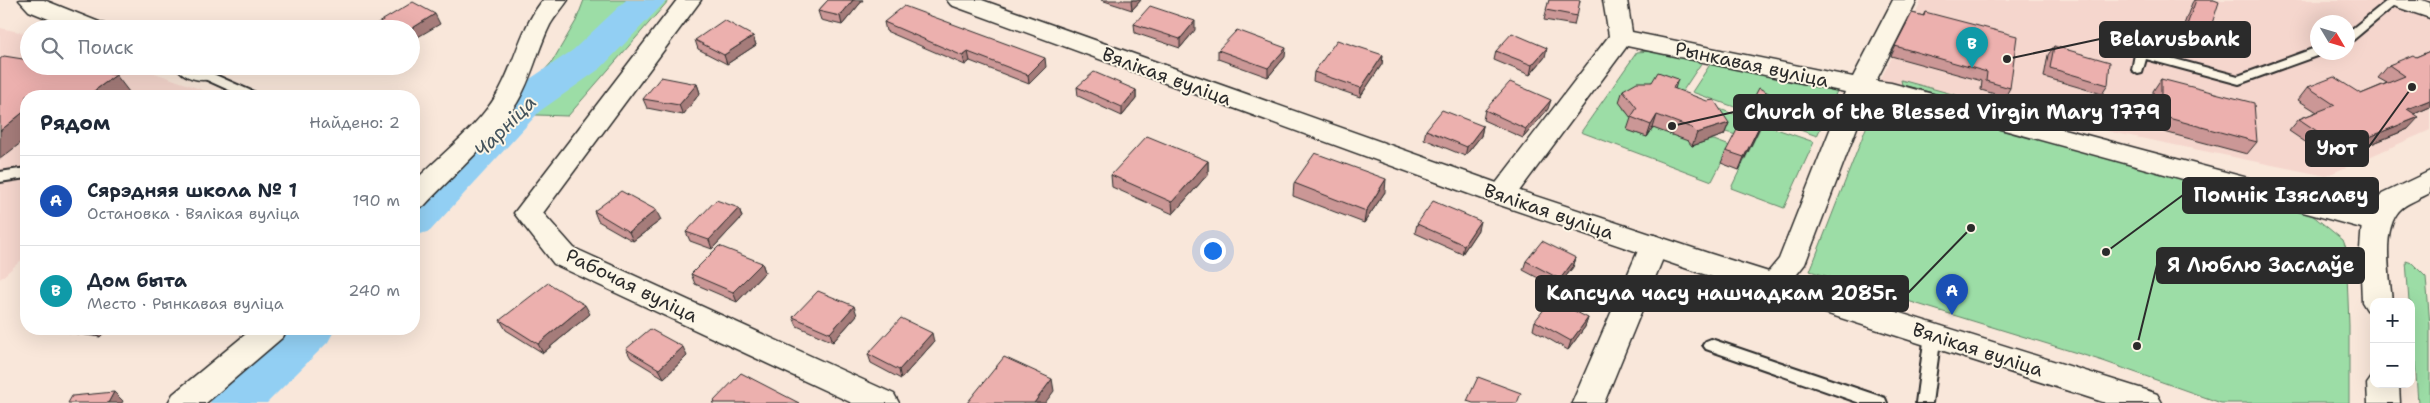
<!DOCTYPE html>
<html lang="ru">
<head>
<meta charset="utf-8">
<style>
  :root { --surface:#fff; --page:#f6f6f7; --text:#1f2937; --muted:#747a83; --line:#e0e1e3; --accent:#d93025 }
  body { margin:0; font-family:"Shantell Sans",sans-serif; background:var(--page); color:var(--text) }
  .controls { position:absolute; right:15px; bottom:15px; display:grid; overflow:hidden; border-radius:10px; box-shadow:0 5px 20px #0002 }
  .controls button { width:45px; height:45px; display:grid; place-items:center; padding:0; border:0; border-bottom:1px solid var(--line); background:var(--surface); color:var(--text); font:25px sans-serif }
  .compass { position:absolute; left:2310px; top:15px; width:45px; height:45px; border-radius:50%; background:var(--surface); box-shadow:0 5px 20px #0002; rotate:128deg }
  .you { position:absolute; left:1212px; top:250px; width:18px; height:18px; margin:-12px; border:4px solid #fff; border-radius:50%; background:#1a73e8; box-shadow:0 0 0 8px #1a73e833 }
  .badge { display:grid; place-items:center; width:32px; height:32px; border-radius:50%; background:var(--accent); color:#fff; font-size:16px; font-weight:700 }
  .pin { position:absolute; translate:-50% -41px; filter:drop-shadow(0 1px 2px #0008) }
  .pin::after { content:''; position:absolute; top:26px; width:18px; height:15px; background:inherit; clip-path:polygon(0 0,100% 0,50% 100%) }
  .list { margin:0; padding:0; list-style:none }
  h2 { display:flex; justify-content:space-between; align-items:center; height:65px; margin:0; padding:0 20px; font-size:21px }
  h2 small { font-size:16px; font-weight:400; color:var(--muted) }
  .list li { display:grid; grid-template-columns:32px 1fr auto; gap:15px; align-items:center; box-sizing:border-box; height:90px; padding:0 20px; border-top:1px solid var(--line) }
  .list b { display:block; font-size:19px; white-space:nowrap }
  .list p { margin:0; font-size:16px; white-space:nowrap; color:var(--muted) }
  .list em { font-size:16px; font-style:normal; color:var(--muted) }
  .icon { flex:none; width:28px; height:28px; fill:none; stroke:currentColor; stroke-width:2; stroke-linecap:round; stroke-linejoin:round }
  .map { position:relative; flex:none; width:2430px; height:403px; overflow:hidden }
  .search { position:absolute; background:var(--surface); box-shadow:0 5px 20px #0002; left:20px; top:20px; width:400px; height:55px; display:flex; align-items:center; gap:12px; box-sizing:border-box; padding:0 18px; border-radius:28px; color:var(--muted); font-size:19px }
  .panel { position:absolute; background:var(--surface); box-shadow:0 5px 20px #0002; left:20px; top:90px; width:400px; height:245px; border-radius:20px }
  .map>svg:first-child { display:block }
  .built { fill:#f5d6cd; fill-rule:evenodd }
  .green { fill:#9cdda6; stroke:#648468 }
  .lines { fill:none; stroke-linecap:round; stroke-linejoin:round }
  .river { fill:#92cff3; fill-rule:evenodd }
  .service-casing { stroke:#2b2b2b; stroke-width:4 }
  .minor-casing { stroke:#2b2b2b; stroke-width:3 }
  .secondary-casing { stroke:#2b2b2b; stroke-width:3 }
  .service { fill:#fcf5e5; fill-rule:evenodd }
  .minor { fill:#fcf5e5; fill-rule:evenodd }
  .secondary { fill:#fcf5e5; fill-rule:evenodd }
  .wall { fill:#cb9796; stroke:#2b2b2b }
  .shaded-wall { fill:#a57b7a; stroke:#2b2b2b }
  .building { fill:#ecb0ae; stroke:#2b2b2b }
  .labels { text-anchor:middle; stroke-width:4; stroke-linejoin:round; paint-order:stroke }
  .street-label { font-size:19px; fill:#2b2b2b; stroke:#fcf5e5 }
  .water-label { font-size:20px; font-style:italic; fill:#45545d; stroke:#fcf5e5 }
  .leader { fill:none; stroke:#2b2b2b; stroke-width:2 }
  .callout-dot { fill:#2b2b2b; stroke:#fcf5e5; stroke-width:2 }
  .callout { fill:#2b2b2b; stroke:#2b2b2b; stroke-width:2 }
  .callout-label { font-size:20px; text-anchor:middle; font-weight:bold; fill:#fff }
</style>
</head>
<body>
<div class="map">
<svg width="2430" height="403" viewBox="0 0 2430 403">
  <rect width="100%" height="100%" fill="#f9e7da"/>
  <filter id="ink" filterUnits="userSpaceOnUse"><feTurbulence type="fractalNoise" baseFrequency=".02" numOctaves="2"/><feDisplacementMap in="SourceGraphic" scale="10" xChannelSelector="R" yChannelSelector="G"/><feConvolveMatrix kernelMatrix="1 2 1 2 8 2 1 2 1" color-interpolation-filters="sRGB"/></filter>
  <g filter="url(#ink)">
    <g class="built">
      <path d="M1922,0H2430V130L2326,176L1878,84ZM2318,22H2348V52H2318Z"/>
      <polygon points="0,28 29,34 29,66 135,66 220,96 26,96 26,256 0,279"/>
    </g>
    <g class="green">
      <polygon points="584,0 669,0 568,116 505,114 552,62 576,21"/>
      <polygon points="1650,51 1702,62 1680,95 1745,118 1736,135 1622,102 1624,110 1634,118 1628,130 1647,137 1653,128 1696,139 1714,140 1730,146 1712,181 1581,132 1637,52"/>
      <polygon points="1711,63 1837,91 1817,136 1692,92"/>
      <polygon points="1901,80 2007,109 2003,111 1902,85"/>
      <polygon points="1901,102 2312,215 2343,240 2346,248 2349,325 2349,403 2221,403 2103,361 1810,271 1875,105"/>
      <polygon points="1762,124 1814,142 1784,208 1731,188"/>
      <polygon points="2406,261 2412,263 2426,277 2430,325 2430,403 2418,403 2411,302 2409,302"/>
    </g>
    <g class="lines">
      <g class="river">
        <polygon points="626,0 667,0 601,68 540,111 430,231 414,236 414,193 512,91 573,50"/>
        <polygon points="280,329 335,329 328,342 267,403 210,403 217,388"/>
      </g>
      <g class="service-casing">
        <g id="service">
          <polygon points="2388,0 2401,0 2352,41 2348,42 2348,32"/>
          <polygon points="2318,47 2318,52 2322,54 2239,84 2146,59 2142,73 2138,74 2132,70 2135,54 2141,50 2238,76"/>
          <polygon points="202,69 256,93 258,96 242,96 198,76 196,73"/>
          <polygon points="26,168 26,178 0,182 0,172"/>
          <polygon points="1933,328 1938,330 1941,334 1932,403 1916,403 1925,334 1928,330"/>
          <polygon points="1711,339 1885,398 1887,403 1860,403 1706,349 1703,345 1706,341"/>
        </g>
      </g>
      <g class="minor-casing">
        <g id="minor">
          <polygon points="19,0 44,0 104,24 108,29 73,29 29,11"/>
          <path d="M543,0H568C562,9 555,16 550,25C537,51 532,78 517,103C492,142 455,173 424,206L414,209V182C442,153 480,126 500,89C516,59 521,27 543,0Z"/>
          <polygon points="677,0 701,0 543,213 574,248 894,394 899,403 852,403 554,264 514,213"/>
          <polygon points="1603,0 1627,0 1632,32 1853,77 1893,0 1917,0 1876,81 1891,83 2376,212 2386,215 2390,222 2386,229 2376,232 1891,99 1869,96 1805,264 1783,292 1773,295 1763,292 1758,284 1779,259 1845,92 1627,46 1511,202 1501,205 1491,202 1487,195 1609,36"/>
          <polygon points="2387,0 2422,0 2430,3 2430,18 2391,5"/>
          <path d="M176,66H209L214,73L211,79C198,82 183,78 176,66Z"/>
          <polygon points="1654,235 1664,239 1668,246 1604,403 1572,403 1640,246 1644,239"/>
          <polygon points="252,329 287,329 283,337 206,403 168,403 173,394"/>
        </g>
      </g>
      <g class="secondary-casing">
        <g id="secondary">
          <polygon points="947,0 982,0 1511,188 1708,253 2146,390 2157,394 2162,403 2106,403 1688,269 1491,202 951,5"/>
          <path d="M2430,171V193C2421,198 2410,202 2402,208C2380,226 2390,276 2392,302H2374V312L2367,310L2362,302L2360,249L2362,222L2382,194Z"/>
          <polygon points="2374,374 2374,384 2399,384 2400,403 2368,403 2367,384"/>
        </g>
      </g>
      <use href="#service" class="service"/>
      <use href="#minor" class="minor"/>
      <use href="#secondary" class="secondary"/>
    </g>
    <g class="wall">
      <polygon points="828,0 863,0 842,25 821,20 818,11"/>
      <polygon points="1101,0 1141,0 1132,10"/>
      <polygon points="1549,0 1580,0 1574,25 1544,20"/>
      <polygon points="2194,0 2214,0 2205,45 2199,52 2176,46 2192,3"/>
      <polygon points="1925,12 2010,88 2005,97 1981,90 1982,81 1891,56 1912,13 1923,16"/>
      <polygon points="884,22 1046,67 1029,84 970,61 965,65 886,31"/>
      <polygon points="1134,24 1195,30 1180,48 1135,33"/>
      <polygon points="753,36 756,45 727,64 698,49 695,40"/>
      <polygon points="2054,46 2108,85 2102,94 2044,77 2048,55"/>
      <polygon points="1218,50 1285,57 1268,77 1218,59"/>
      <polygon points="1496,51 1545,57 1530,75 1494,60"/>
      <polygon points="2430,51 2430,107 2414,114 2408,129 2332,160 2289,131 2299,119 2317,112 2298,100 2308,87 2361,94 2387,83 2378,78 2389,65 2416,57"/>
      <polygon points="1383,55 1382,64 1360,97 1313,81 1314,72"/>
      <polygon points="1678,79 1675,89 1729,123 1724,135 1692,146 1688,141 1653,128 1647,137 1627,130 1631,118 1619,102 1623,90 1652,82"/>
      <polygon points="2161,79 2257,142 2247,154 2153,129 2153,91"/>
      <polygon points="697,84 700,93 683,115 647,108 643,99"/>
      <polygon points="1077,87 1136,90 1136,99 1122,116 1078,96"/>
      <polygon points="1774,96 1769,108 1739,170 1721,163 1726,151"/>
      <polygon points="1548,109 1523,138 1483,120 1485,110"/>
      <polygon points="1483,126 1481,136 1465,156 1424,139 1426,130"/>
      <polygon points="1208,161 1208,174 1173,214 1112,187 1111,175"/>
      <polygon points="1294,183 1385,192 1364,223 1293,196"/>
      <polygon points="739,208 742,217 712,249 690,241 686,232"/>
      <polygon points="594,211 661,220 633,241 598,221"/>
      <polygon points="1417,224 1478,230 1462,254 1415,233"/>
      <polygon points="1576,258 1573,267 1557,288 1523,270 1526,261"/>
      <polygon points="762,263 765,272 737,302 695,284 691,274"/>
      <polygon points="590,314 543,353 506,330 500,320"/>
      <polygon points="857,315 833,342 797,326 793,317"/>
      <polygon points="1588,318 1585,327 1568,350 1533,330 1535,321"/>
      <polygon points="61,329 108,329 100,337 65,332"/>
      <polygon points="934,342 901,379 871,363 868,354"/>
      <polygon points="626,349 687,356 664,378 631,358"/>
    </g>
    <g class="shaded-wall">
      <polygon points="853,0 863,0 842,25 840,16"/>
      <polygon points="1133,0 1141,0 1132,10 1131,1"/>
      <polygon points="435,14 440,24 411,41 411,29"/>
      <polygon points="1195,21 1195,30 1180,48 1180,39"/>
      <polygon points="753,36 756,45 727,64 724,55"/>
      <polygon points="1286,48 1285,57 1268,77 1268,68"/>
      <polygon points="1547,48 1545,57 1530,75 1532,65"/>
      <polygon points="968,52 970,61 965,65 963,56"/>
      <polygon points="1383,55 1382,64 1360,97 1361,88"/>
      <polygon points="1045,58 1046,67 1029,84 1028,75"/>
      <polygon points="116,75 129,92 123,96 87,96"/>
      <polygon points="697,84 700,93 683,115 679,105"/>
      <polygon points="1136,90 1136,99 1122,116 1122,107"/>
      <polygon points="1774,96 1769,108 1739,170 1744,157"/>
      <polygon points="1551,100 1548,109 1523,138 1526,129"/>
      <polygon points="2430,100 2430,107 2396,122 2407,109"/>
      <polygon points="26,110 26,139 0,159 0,131"/>
      <polygon points="1657,115 1653,128 1647,137 1651,125"/>
      <polygon points="2419,117 2408,129 2332,160 2342,148"/>
      <polygon points="1729,123 1724,135 1692,146 1697,133"/>
      <polygon points="1483,126 1481,136 1465,156 1467,147"/>
      <polygon points="1208,161 1208,174 1173,214 1172,202"/>
      <polygon points="1386,179 1385,192 1364,223 1366,211"/>
      <polygon points="739,208 742,217 712,249 709,240"/>
      <polygon points="656,210 661,220 633,241 629,232"/>
      <polygon points="1480,221 1478,230 1462,254 1464,245"/>
      <polygon points="1576,258 1573,267 1557,288 1560,279"/>
      <polygon points="762,263 765,272 737,302 733,292"/>
      <polygon points="585,305 590,314 543,353 538,344"/>
      <polygon points="854,306 857,315 833,342 830,333"/>
      <polygon points="1588,318 1585,327 1568,350 1571,341"/>
      <polygon points="92,329 108,329 100,337"/>
      <polygon points="932,333 934,342 901,379 899,370"/>
      <polygon points="683,347 687,356 664,378 659,369"/>
      <polygon points="1052,379 1054,391 1045,403 1034,403"/>
      <polygon points="114,392 123,401 122,403 108,403"/>
    </g>
    <g class="building">
      <polygon points="828,0 853,0 840,16 818,11"/>
      <polygon points="1549,0 1580,0 1577,16 1546,10"/>
      <polygon points="2196,0 2214,0 2219,2 2205,45 2182,39"/>
      <polygon points="413,2 435,14 411,29 368,29"/>
      <polygon points="904,6 1045,58 1028,75 968,52 963,56 884,22"/>
      <polygon points="1150,6 1195,21 1180,39 1134,24"/>
      <polygon points="1925,12 2017,36 2010,88 1986,81 1987,72 1895,46 1912,13 1924,16"/>
      <polygon points="724,20 753,36 724,55 695,40"/>
      <polygon points="1237,30 1286,48 1268,68 1218,50"/>
      <polygon points="1512,33 1547,48 1532,65 1496,51"/>
      <polygon points="1337,40 1383,55 1361,88 1314,72"/>
      <polygon points="2054,46 2110,62 2108,85 2050,68"/>
      <polygon points="2430,51 2430,100 2407,109 2419,117 2342,148 2299,119 2335,105 2308,87 2334,77 2361,94 2405,76 2389,65 2413,55 2416,57"/>
      <polygon points="4,56 29,60 29,66 66,66 116,75 87,96 26,96 26,110 0,131 0,59"/>
      <polygon points="1094,72 1136,90 1122,107 1077,87"/>
      <polygon points="1658,72 1678,79 1673,88 1707,101 1714,100 1729,123 1697,133 1692,128 1657,115 1651,125 1631,117 1637,108 1623,90 1637,82 1652,82"/>
      <polygon points="661,77 697,84 679,105 643,99"/>
      <polygon points="2161,79 2254,103 2257,142 2161,116"/>
      <polygon points="1510,82 1551,100 1526,129 1485,110"/>
      <polygon points="1759,88 1774,96 1744,157 1726,151"/>
      <polygon points="1442,110 1483,126 1467,147 1426,130"/>
      <polygon points="1147,136 1208,161 1172,202 1111,175"/>
      <polygon points="1315,153 1386,179 1366,211 1294,183"/>
      <polygon points="621,191 656,210 629,232 594,211"/>
      <polygon points="716,200 739,208 709,240 686,232"/>
      <polygon points="1433,201 1480,221 1464,245 1417,224"/>
      <polygon points="1542,241 1576,258 1560,279 1526,261"/>
      <polygon points="719,246 762,263 733,292 691,274"/>
      <polygon points="548,283 585,305 538,344 500,320"/>
      <polygon points="818,291 854,306 830,333 793,317"/>
      <polygon points="1552,299 1588,318 1571,341 1535,321"/>
      <polygon points="901,318 932,333 899,370 868,354"/>
      <polygon points="650,329 683,347 659,369 626,349"/>
      <polygon points="1004,357 1052,379 1034,403 967,403"/>
      <polygon points="741,373 799,403 712,403"/>
      <polygon points="1478,377 1521,393 1517,403 1473,403 1467,401"/>
      <polygon points="114,392 108,403 68,403 72,396"/>
    </g>
  </g>
  <g class="labels">
    <g class="street-label">
      <text transform="translate(1752 64) rotate(12)" y="7">Рынкавая вуліца</text>
      <text transform="translate(1167 76) rotate(20)" y="7">Вялікая вуліца</text>
      <text transform="translate(1549 211) rotate(19)" y="7">Вялікая вуліца</text>
      <text transform="translate(632 285) rotate(26)" y="7">Рабочая вуліца</text>
      <text transform="translate(1978 349) rotate(18)" y="7">Вялікая вуліца</text>
    </g>
    <g class="water-label">
      <text transform="translate(505 126) rotate(-45)" y="7">Чарніца</text>
    </g>
  </g>
  <path class="leader" d="M2007 59L2100 39M1672 126L1734 112M2412 87L2368 148M2106 252L2183 195M2137 346L2157 265M1971 228L1908 293"/>
  <g class="callout-dot">
    <circle cx="2007" cy="59" r="5"/>
    <circle cx="1672" cy="126" r="5"/>
    <circle cx="2412" cy="87" r="5"/>
    <circle cx="2106" cy="252" r="5"/>
    <circle cx="2137" cy="346" r="5"/>
    <circle cx="1971" cy="228" r="5"/>
  </g>
  <g class="callout">
    <rect x="2100" y="22" width="150" height="35" rx="5"/>
    <rect x="1734" y="95" width="436" height="35" rx="5"/>
    <rect x="2306" y="131" width="62" height="35" rx="5"/>
    <rect x="2183" y="178" width="195" height="35" rx="5"/>
    <rect x="2157" y="248" width="207" height="35" rx="5"/>
    <rect x="1536" y="276" width="372" height="35" rx="5"/>
  </g>
  <g class="callout-label">
    <text x="2175" y="46">Belarusbank</text>
    <text x="1952" y="119">Church of the Blessed Virgin Mary 1779</text>
    <text x="2337" y="155">Уют</text>
    <text x="2281" y="202">Помнік Ізяславу</text>
    <text x="2261" y="272">Я Люблю Заслаўе</text>
    <text x="1722" y="300">Капсула часу нашчадкам 2085г.</text>
  </g>
</svg>
<div class="controls">
<button>+</button>
<button>−</button>
</div>
<svg class="compass" viewBox="-18 -18 36 36"><path d="M0-13l5 13h-10z" fill="#e53935"/><path d="M0 13l5-13h-10z" fill="#747a83"/></svg>
<div class="you"></div>
<div class="pin badge" style="left:1952px;top:315px;background:#1a4fb4">A</div>
<div class="pin badge" style="left:1972px;top:68px;background:#0f9aa8">B</div>
<div class="search"><svg class="icon" aria-label="search" viewBox="0 0 24 24"><circle cx="10" cy="10" r="6"/><path d="M15 15l6 6"/></svg>Поиск</div>
<section class="panel">
<h2>Рядом<small>Найдено: 2</small></h2>
<ul class="list">
<li><span class="badge" style="background:#1a4fb4">A</span><div><b>Сярэдняя школа № 1</b><p>Остановка · Вялікая вуліца</p></div><em>190 m</em></li>
<li><span class="badge" style="background:#0f9aa8">B</span><div><b>Дом быта</b><p>Место · Рынкавая вуліца</p></div><em>240 m</em></li>
</ul>
</section>
</div>
</body>
</html>
